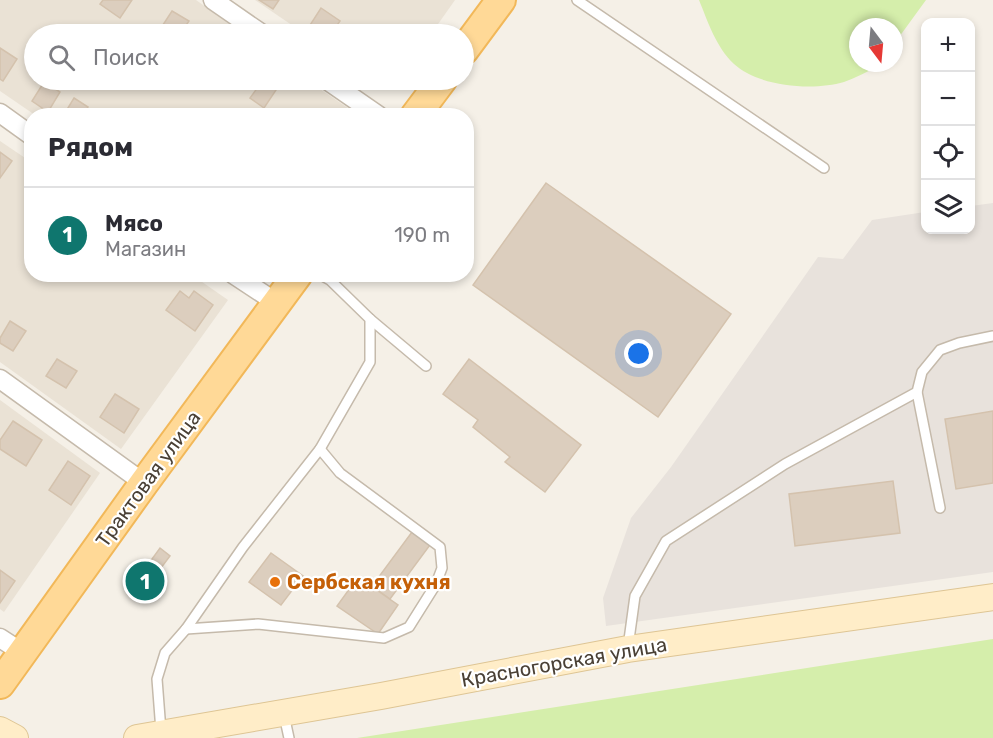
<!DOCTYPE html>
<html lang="ru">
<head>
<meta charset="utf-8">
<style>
  :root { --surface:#fff; --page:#f2f2f3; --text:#2b2b33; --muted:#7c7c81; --line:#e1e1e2; --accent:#0f766e }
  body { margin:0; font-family:Rubik,sans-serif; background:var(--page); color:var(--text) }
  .controls { position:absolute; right:18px; top:18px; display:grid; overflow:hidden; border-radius:12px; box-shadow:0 3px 9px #0003 }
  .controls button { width:54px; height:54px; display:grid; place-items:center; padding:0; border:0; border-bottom:2px solid var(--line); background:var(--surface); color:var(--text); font:30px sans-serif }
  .compass { position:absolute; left:849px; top:18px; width:54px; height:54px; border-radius:50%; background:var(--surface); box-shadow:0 3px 9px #0003; rotate:164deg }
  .you { position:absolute; left:639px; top:354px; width:21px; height:21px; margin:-15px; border:4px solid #fff; border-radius:50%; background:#1a73e8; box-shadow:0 0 0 9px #1a73e833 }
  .badge { display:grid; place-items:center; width:39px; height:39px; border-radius:50%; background:var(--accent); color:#fff; font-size:20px; font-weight:700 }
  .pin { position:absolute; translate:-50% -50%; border:3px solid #fff; box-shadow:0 2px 6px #0006 }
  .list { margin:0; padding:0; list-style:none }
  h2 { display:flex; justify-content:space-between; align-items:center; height:78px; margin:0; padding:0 24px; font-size:26px }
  h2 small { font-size:20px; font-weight:400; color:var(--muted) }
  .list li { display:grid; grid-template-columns:39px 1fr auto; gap:18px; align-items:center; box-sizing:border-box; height:96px; padding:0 24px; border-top:2px solid var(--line) }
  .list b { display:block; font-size:22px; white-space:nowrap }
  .list p { margin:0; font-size:20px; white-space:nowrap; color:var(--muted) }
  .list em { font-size:20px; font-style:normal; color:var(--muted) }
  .icon { flex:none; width:33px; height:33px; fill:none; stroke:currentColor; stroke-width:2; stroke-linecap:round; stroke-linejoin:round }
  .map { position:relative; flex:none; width:993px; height:738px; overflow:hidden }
  .search { position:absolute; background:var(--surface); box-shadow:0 3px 9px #0003; left:24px; top:24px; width:450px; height:66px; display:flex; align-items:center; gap:15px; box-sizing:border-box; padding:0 21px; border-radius:33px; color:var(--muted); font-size:22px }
  .panel { position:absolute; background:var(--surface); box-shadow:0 3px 9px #0003; left:24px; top:108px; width:450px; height:174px; border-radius:24px }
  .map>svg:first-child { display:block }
  .residential { fill:#eae2d5 }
  .industrial { fill:#e8e2dc }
  .green { fill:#d5eeab }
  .building { fill:#dccebe; stroke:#d4c2ad; stroke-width:1.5 }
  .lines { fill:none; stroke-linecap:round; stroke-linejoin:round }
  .lane-casing { stroke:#c5baab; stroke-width:12 }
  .street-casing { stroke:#c5baab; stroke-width:21 }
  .secondary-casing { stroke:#dec594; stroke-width:28 }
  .primary-casing { stroke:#f2b859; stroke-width:32 }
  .lane { stroke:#fff; stroke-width:9 }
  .street { stroke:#fff; stroke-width:18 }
  .secondary { stroke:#ffedc8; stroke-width:26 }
  .primary { stroke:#ffd997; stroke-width:28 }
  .food-dot { fill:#e8710a; stroke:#fff; stroke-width:2 }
  .labels { text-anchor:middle; stroke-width:4.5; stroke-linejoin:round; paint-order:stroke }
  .street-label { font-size:20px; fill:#4a4035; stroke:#fff }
  .food-label { font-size:20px; font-weight:bold; fill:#c56008; stroke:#fff; text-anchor:start }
</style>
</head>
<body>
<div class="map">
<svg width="993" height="738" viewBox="0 0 993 738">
  <rect width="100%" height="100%" fill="#f5f0e7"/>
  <g class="residential">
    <polygon points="0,0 196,0 244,34 34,34 34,80 307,80 358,115 35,115 0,91"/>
    <polygon points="255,0 455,0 431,34 305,34"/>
    <polygon points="0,141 31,162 32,274 192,275 228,300 121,449 0,362"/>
    <polygon points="0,400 100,473 4,612 0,609"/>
  </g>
  <polygon class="industrial" points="993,203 993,572 606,626 603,598 631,518 671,467 818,257 843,259 872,220 925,212 926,230 970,230 971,206"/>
  <g class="green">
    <path d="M699,0H926L894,44V27H858V63H881L877,67C866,72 855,78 844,82C813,91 759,87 734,64C716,47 708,22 699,0Z"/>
    <polygon points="993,639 993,738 357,738"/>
  </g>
  <g class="building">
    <polygon points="103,0 132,0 120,18 100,4"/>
    <polygon points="259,0 279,0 273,9"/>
    <polygon points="321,8 340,21 331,34 307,34 305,33"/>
    <polygon points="172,11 189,21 180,34 157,34"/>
    <polygon points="0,48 17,59 3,81 0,79"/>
    <polygon points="263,80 267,80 278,87 264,108 250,98"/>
    <polygon points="44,82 60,92 48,112 32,101"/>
    <polygon points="74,98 88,107 82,116 63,116"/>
    <polygon points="0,152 12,161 0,178"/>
    <polygon points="546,183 731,314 658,417 473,285"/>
    <polygon points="180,291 189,298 194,291 213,305 195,331 166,310"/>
    <polygon points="10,321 26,331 13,351 0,343 0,338"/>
    <polygon points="57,359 77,371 66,388 46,376"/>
    <polygon points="469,359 581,445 545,492 505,462 510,457 473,427 478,420 443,394"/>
    <polygon points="115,394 139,409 124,433 100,417"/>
    <polygon points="993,411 993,483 956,489 945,419"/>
    <polygon points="13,421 42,440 26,466 0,449 0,440"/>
    <polygon points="68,461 90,476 71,505 49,490"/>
    <polygon points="893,481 900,533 795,546 789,494"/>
    <polygon points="412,532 430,545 390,599 372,586"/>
    <polygon points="160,548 170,556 143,592 133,585"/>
    <polygon points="271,553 303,576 281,605 249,582"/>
    <polygon points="0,570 15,581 0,603"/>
    <polygon points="358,577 398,605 378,634 337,606"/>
  </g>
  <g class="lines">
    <g class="lane-casing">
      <g id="lane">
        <polyline points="577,0 824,168"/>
        <polyline points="370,319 426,366"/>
        <polyline points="917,392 940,508"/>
        <polyline points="186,629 258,624 384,638 409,627 436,584 442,568 440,547 340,473 320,449"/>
        <polyline points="628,647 635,596 666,541 785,464 917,392 922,372 940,350 959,343 993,336"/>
        <polyline points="284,715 289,738"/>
        <polyline points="161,731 157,679 165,653 186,629 243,547 320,449 370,362 370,319 330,280 319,274"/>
      </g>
    </g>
    <g class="street-casing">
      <g id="street">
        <polyline points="213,0 262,34"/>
        <polyline points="327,80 379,116"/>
        <polyline points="0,113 32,136"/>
        <polyline points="233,274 277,303"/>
        <polyline points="0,379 144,483"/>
        <polyline points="0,638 23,653"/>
      </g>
    </g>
    <g class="secondary-casing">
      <g id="secondary">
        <polyline points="0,730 15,738"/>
        <polyline points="137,738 381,696 628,649 993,597"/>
      </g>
    </g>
    <g class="primary-casing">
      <g id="primary">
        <polyline points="464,50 501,0"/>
        <polyline points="415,116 442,80"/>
        <polyline points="0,684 144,483 298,274"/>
      </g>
    </g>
    <use href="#lane" class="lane"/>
    <use href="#street" class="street"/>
    <use href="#secondary" class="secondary"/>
    <use href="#primary" class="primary"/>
  </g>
  <circle class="food-dot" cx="275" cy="582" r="6"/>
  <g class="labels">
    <g class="street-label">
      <text transform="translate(148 479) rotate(-54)" y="7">Трактовая улица</text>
      <text transform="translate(564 662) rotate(-10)" y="7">Красногорская улица</text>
    </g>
    <g class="food-label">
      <text x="287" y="589">Сербская кухня</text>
    </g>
  </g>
</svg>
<div class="controls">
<button>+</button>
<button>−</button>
<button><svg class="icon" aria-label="locate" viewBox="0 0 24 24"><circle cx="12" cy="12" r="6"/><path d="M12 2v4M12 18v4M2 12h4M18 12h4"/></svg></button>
<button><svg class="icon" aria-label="layers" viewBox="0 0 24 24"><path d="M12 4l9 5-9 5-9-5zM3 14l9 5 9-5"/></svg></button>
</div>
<svg class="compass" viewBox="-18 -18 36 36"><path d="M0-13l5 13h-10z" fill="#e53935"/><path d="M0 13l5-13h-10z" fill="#7c7c81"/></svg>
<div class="you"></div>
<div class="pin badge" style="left:145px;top:581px">1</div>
<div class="search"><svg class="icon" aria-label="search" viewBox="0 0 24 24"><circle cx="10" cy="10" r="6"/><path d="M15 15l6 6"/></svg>Поиск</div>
<section class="panel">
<h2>Рядом<small></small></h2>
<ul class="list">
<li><span class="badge">1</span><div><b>Мясо</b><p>Магазин</p></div><em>190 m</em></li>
</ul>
</section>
</div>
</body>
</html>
